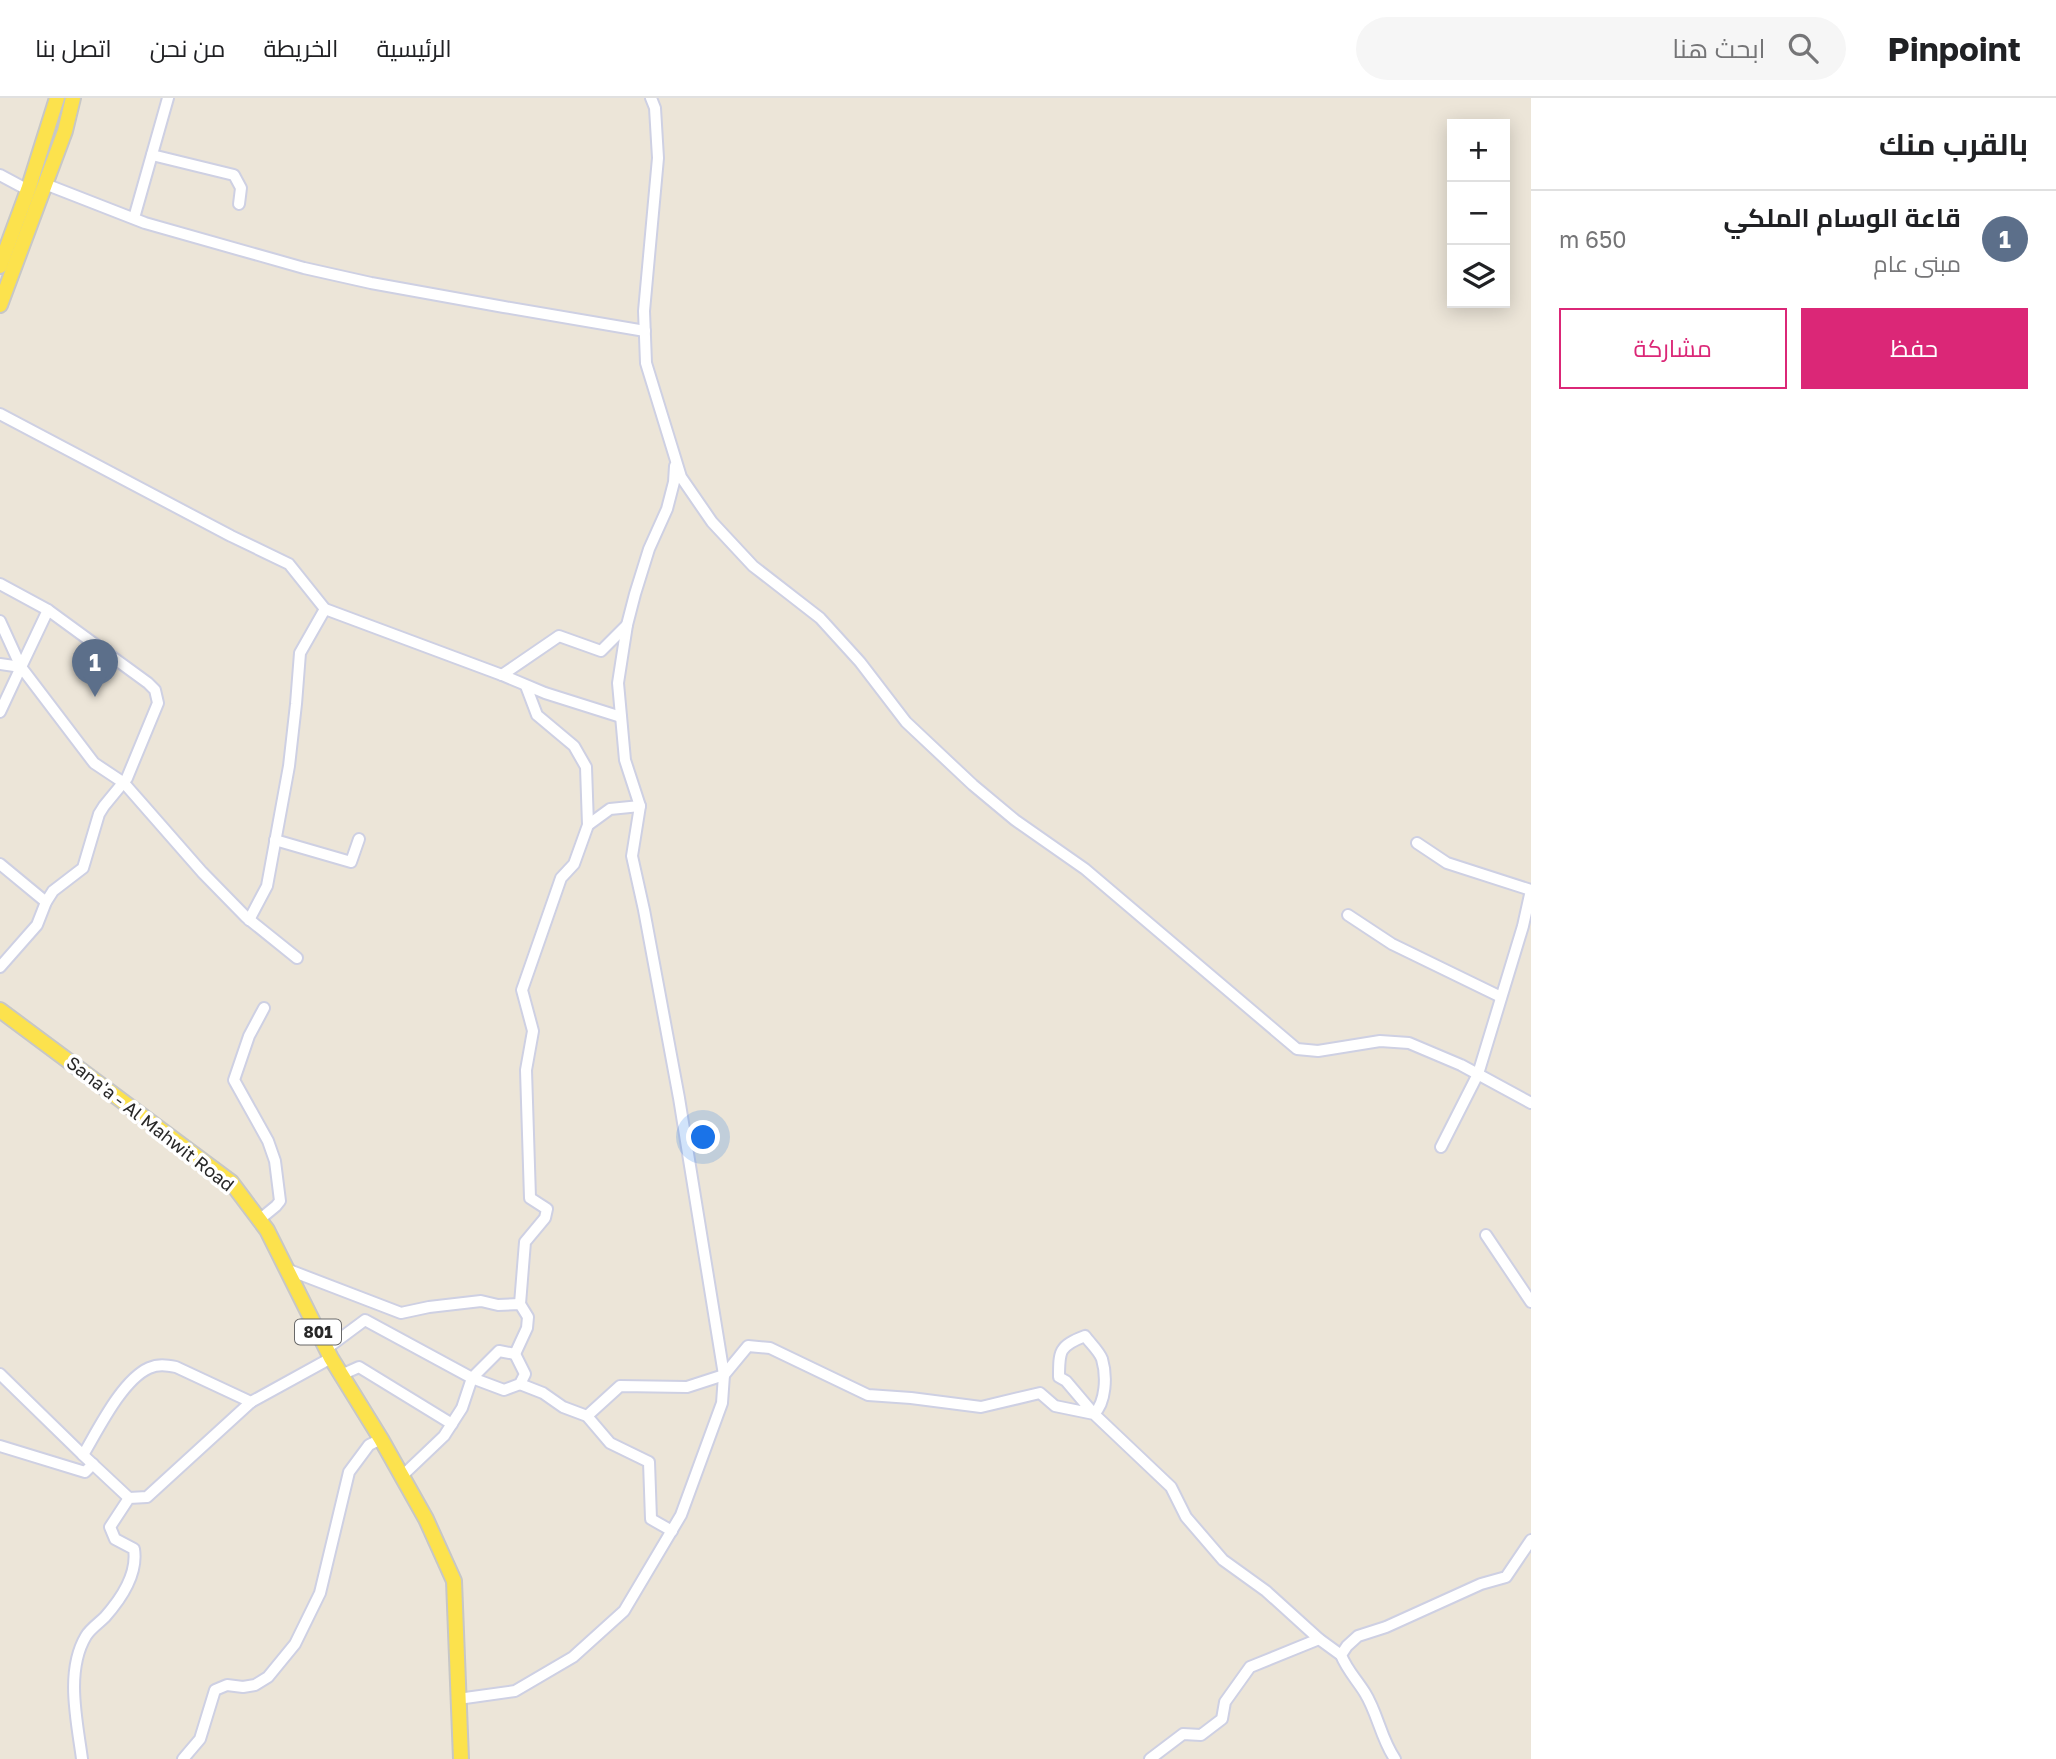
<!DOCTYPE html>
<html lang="ar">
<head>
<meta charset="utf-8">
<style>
  :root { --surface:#fff; --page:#f6f6f6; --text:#202124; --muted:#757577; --line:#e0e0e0; --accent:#db2777 }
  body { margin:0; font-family:"Golos Text",Cairo,sans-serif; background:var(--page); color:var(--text); direction:rtl }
  .controls { position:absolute; right:21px; top:21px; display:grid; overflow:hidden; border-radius:0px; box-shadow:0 4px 18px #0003 }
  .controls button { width:63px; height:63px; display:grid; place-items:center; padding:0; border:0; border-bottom:2px solid var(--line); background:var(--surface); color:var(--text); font:35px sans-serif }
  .you { position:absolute; left:704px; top:1040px; width:24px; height:24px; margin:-18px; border:5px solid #fff; border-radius:50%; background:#1a73e8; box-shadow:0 0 0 10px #1a73e833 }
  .badge { display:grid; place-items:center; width:46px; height:46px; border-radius:50%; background:var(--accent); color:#fff; font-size:23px; font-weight:700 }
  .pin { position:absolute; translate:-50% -58px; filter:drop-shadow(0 2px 4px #0008) }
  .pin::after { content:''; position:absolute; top:37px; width:24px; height:21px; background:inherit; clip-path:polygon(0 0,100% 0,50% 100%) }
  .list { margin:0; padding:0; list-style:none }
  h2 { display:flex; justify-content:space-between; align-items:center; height:91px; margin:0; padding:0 28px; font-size:30px }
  h2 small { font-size:23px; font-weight:400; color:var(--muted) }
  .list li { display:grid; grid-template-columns:46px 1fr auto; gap:21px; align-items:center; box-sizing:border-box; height:98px; padding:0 28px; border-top:2px solid var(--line) }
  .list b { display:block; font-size:26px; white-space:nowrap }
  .list p { margin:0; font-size:23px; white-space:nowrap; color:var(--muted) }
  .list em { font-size:23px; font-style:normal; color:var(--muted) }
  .actions { display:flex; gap:14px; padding:21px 28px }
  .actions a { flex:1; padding:16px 0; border:2px solid var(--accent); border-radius:0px; text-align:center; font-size:24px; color:var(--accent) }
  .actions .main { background:var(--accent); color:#fff }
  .icon { flex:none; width:38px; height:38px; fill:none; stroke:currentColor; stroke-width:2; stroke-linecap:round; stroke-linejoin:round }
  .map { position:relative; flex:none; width:1531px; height:1661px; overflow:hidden; direction:ltr }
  header { display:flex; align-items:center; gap:42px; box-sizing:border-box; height:98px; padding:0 35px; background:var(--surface); border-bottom:2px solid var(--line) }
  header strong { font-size:33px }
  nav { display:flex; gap:38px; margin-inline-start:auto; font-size:24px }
  .search { width:490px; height:63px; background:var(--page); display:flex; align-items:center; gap:18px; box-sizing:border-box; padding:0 24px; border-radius:38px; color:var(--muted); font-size:26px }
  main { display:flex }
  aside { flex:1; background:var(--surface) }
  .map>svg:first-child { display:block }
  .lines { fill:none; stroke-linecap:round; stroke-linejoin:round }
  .minor-casing { stroke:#ced0e3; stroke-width:14 }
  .major-casing { stroke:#c7c7c7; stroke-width:18 }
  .minor { stroke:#fff; stroke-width:10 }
  .major { stroke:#fce24d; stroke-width:14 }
  .labels { text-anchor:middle; stroke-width:7; stroke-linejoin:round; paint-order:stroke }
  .shield { fill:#fff; stroke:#686868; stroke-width:2 }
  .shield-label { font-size:16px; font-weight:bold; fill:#282828 }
  .street-label { font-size:18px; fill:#282828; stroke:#fff }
</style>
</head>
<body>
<header>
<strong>Pinpoint</strong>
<div class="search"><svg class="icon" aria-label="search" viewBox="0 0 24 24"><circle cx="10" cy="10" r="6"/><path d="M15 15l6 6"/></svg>ابحث هنا</div>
<nav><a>الرئيسية</a><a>الخريطة</a><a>من نحن</a><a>اتصل بنا</a></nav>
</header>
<main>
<aside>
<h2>بالقرب منك<small></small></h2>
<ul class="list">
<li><span class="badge" style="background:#5c6f8a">1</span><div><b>قاعة الوسام الملكي</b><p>مبنى عام</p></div><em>650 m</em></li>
</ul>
<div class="actions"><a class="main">حفظ</a><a>مشاركة</a></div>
</aside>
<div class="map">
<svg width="1531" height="1661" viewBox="0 0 1531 1661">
  <rect width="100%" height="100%" fill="#ece5d8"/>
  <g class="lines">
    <g class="minor-casing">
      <g id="minor">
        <polyline points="651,0 655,10 658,60 644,213 646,265 681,379 712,424 753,468 820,520 860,564 906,624 973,687 1015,722 1085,771 1297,951 1318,953 1380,943 1409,945 1461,967 1531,1005"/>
        <polyline points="152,57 234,77 241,90 239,106"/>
        <polyline points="0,77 28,92"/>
        <polyline points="45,86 145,125 304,170 371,185 504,209 645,233"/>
        <polyline points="134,120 168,0"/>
        <polyline points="0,316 231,438 289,466 325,511 502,577 545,595 621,619"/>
        <polyline points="0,486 48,512 148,585 155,592 158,605 127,680 104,708 99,716 83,770 53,793 46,804 37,827 0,869"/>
        <polyline points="48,512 21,569 94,665 124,685 202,774 246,819 297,860"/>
        <polyline points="0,523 21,569"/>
        <polyline points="0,566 21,569"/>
        <polyline points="502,577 559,538 601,553 627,527"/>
        <polyline points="0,614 21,569"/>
        <polyline points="588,727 610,711 640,708"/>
        <polyline points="275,742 351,764 359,741"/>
        <polyline points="1417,745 1447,765 1531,792 1523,828 1478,976 1441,1049"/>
        <polyline points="0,766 46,804"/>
        <polyline points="1348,817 1392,846 1501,899"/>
        <polyline points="249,822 267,788 289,668 296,606 300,555 325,511"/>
        <polyline points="259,1122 276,1108 280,1103 275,1063 268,1043 234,982 249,938 264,910"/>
        <polyline points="1486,1137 1531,1204"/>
        <polyline points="289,1172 401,1215 429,1209 481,1203 498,1207 520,1206 528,1219 527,1230 515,1256 499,1253 472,1280 462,1310 444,1338 402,1378"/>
        <polyline points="520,1206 525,1144 545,1120 547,1111 530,1100 526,972 533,933 522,892 561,780 574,766 588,727 586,669 574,648 537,617 526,588"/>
        <polyline points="326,1251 365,1222 472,1280 504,1292 520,1286 525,1276 515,1256"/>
        <polyline points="0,1276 83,1357"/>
        <polyline points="341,1277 359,1269 452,1326"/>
        <polyline points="520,1286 543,1295 563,1309 587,1318 610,1345 649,1364 651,1421 672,1433"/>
        <path d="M587,1318L620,1288L687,1289L724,1277L748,1248L770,1250L868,1297L911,1300L981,1309L1040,1295L1055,1308L1094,1316C1106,1304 1107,1278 1102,1261C1099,1253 1090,1245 1085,1238C1059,1248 1059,1253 1059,1279L1066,1283L1094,1316L1171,1389L1186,1419L1223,1462L1266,1493L1319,1541L1341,1557"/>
        <polyline points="0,1348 85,1374 93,1366"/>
        <path d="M129,1400L83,1357C98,1332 122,1282 149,1270C158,1266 166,1267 176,1269L251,1304L331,1260"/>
        <polyline points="458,1601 515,1593 573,1559 624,1513 681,1417 722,1305 724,1277 679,1000 644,812 632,758 640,708 625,662 618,585 627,527 635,496 649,451 667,411 674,384 675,368"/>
        <path d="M82,1661C77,1623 65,1573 86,1538C90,1531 99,1525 105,1519C121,1501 138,1476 134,1451L115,1441L110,1429L129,1400L147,1399L251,1304"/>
        <polyline points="183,1661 200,1641 215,1592 227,1587 243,1589 255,1587 268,1579 295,1546 320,1495 349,1374 369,1347 381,1341"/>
        <polyline points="1150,1661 1183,1636 1201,1637 1222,1621 1225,1604 1250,1569 1319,1541"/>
        <path d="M1395,1661C1381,1641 1378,1616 1365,1595C1357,1582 1347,1572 1341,1557L1347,1548L1358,1538L1386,1529L1481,1486L1506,1479L1531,1442"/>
      </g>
    </g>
    <g class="major-casing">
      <g id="major">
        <polyline points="0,168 28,92 57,0"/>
        <polyline points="0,207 65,33 73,0"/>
        <polyline points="0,912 231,1084 267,1132 331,1260 381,1341 426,1421 454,1483 461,1661"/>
      </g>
    </g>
    <use href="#minor" class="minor"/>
    <use href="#major" class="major"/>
  </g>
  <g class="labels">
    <rect class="shield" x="295" y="1221.5" width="46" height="25" rx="5"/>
    <g class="shield-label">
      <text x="318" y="1240">801</text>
    </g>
    <g class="street-label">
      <text transform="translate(150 1026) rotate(38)" y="6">Sana'a - Al Mahwit Road</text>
    </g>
  </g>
</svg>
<div class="controls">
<button>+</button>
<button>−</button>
<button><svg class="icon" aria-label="layers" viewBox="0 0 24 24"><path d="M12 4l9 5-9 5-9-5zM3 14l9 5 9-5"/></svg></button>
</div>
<div class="you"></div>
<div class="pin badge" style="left:95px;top:599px;background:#5c6f8a">1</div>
</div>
</main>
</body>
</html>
